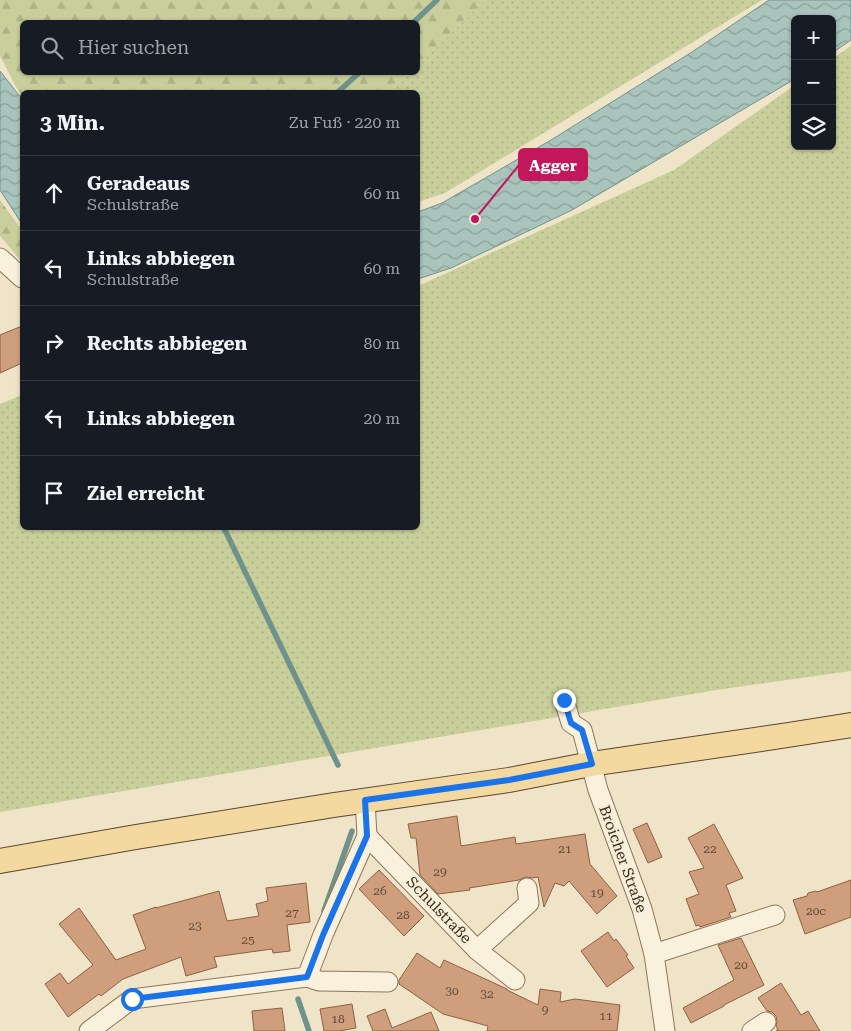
<!DOCTYPE html>
<html lang="de">
<head>
<meta charset="utf-8">
<style>
  :root { --surface:#171b24; --page:#242831; --text:#f1f3f6; --muted:#9ea1a6; --line:#363941 }
  body { margin:0; font-family:"Roboto Serif",serif; background:var(--page); color:var(--text) }
  .controls { position:absolute; right:15px; top:15px; display:grid; overflow:hidden; border-radius:8px; box-shadow:0 1px 4px #0004 }
  .controls button { width:45px; height:45px; display:grid; place-items:center; padding:0; border:0; border-bottom:1px solid var(--line); background:var(--surface); color:var(--text); font:25px sans-serif }
  .stop { position:absolute; width:15px; height:15px; margin:-11px; border:4px solid #1a73e8; border-radius:50%; background:#fff }
  .stop.end { background:#1a73e8; border-color:#fff; box-shadow:0 1px 5px #0008 }
  .list { margin:0; padding:0; list-style:none }
  h2 { display:flex; justify-content:space-between; align-items:center; height:65px; margin:0; padding:0 20px; font-size:21px }
  h2 small { font-size:16px; font-weight:400; color:var(--muted) }
  .list li { display:grid; grid-template-columns:32px 1fr auto; gap:15px; align-items:center; box-sizing:border-box; height:75px; padding:0 20px; border-top:1px solid var(--line) }
  .list b { display:block; font-size:19px; white-space:nowrap }
  .list p { margin:0; font-size:16px; white-space:nowrap; color:var(--muted) }
  .list em { font-size:16px; font-style:normal; color:var(--muted) }
  .icon { flex:none; width:28px; height:28px; fill:none; stroke:currentColor; stroke-width:2; stroke-linecap:round; stroke-linejoin:round }
  .map { position:relative; flex:none; width:851px; height:1031px; overflow:hidden }
  .search { position:absolute; background:var(--surface); box-shadow:0 1px 4px #0004; left:20px; top:20px; width:400px; height:55px; display:flex; align-items:center; gap:12px; box-sizing:border-box; padding:0 18px; border-radius:8px; color:var(--muted); font-size:19px }
  .panel { position:absolute; background:var(--surface); box-shadow:0 1px 4px #0004; left:20px; top:90px; width:400px; height:440px; border-radius:8px }
  .map>svg:first-child { display:block }
  .grass { fill:url(#grass-dots) }
  .forest { fill:url(#forest-firs) }
  .water { fill:url(#water-waves); stroke:#6f938a }
  .lines { fill:none; stroke-linecap:round; stroke-linejoin:round }
  .stream { stroke:#6f938a; stroke-width:5.5 }
  .building { fill:#cf9f7d; stroke:#8d5f41 }
  .minor-casing { stroke:#8d765c; stroke-width:21 }
  .major-casing { stroke:#5b4430; stroke-width:26 }
  .minor { stroke:#faf1dc; stroke-width:19 }
  .major { stroke:#f3d9a0; stroke-width:24 }
  .route { stroke:#1a73e8; stroke-width:6 }
  .labels { text-anchor:middle; stroke-width:5; stroke-linejoin:round; paint-order:stroke }
  .number-label { font-size:12px; fill:#624a37 }
  .street-label { font-size:15px; fill:#3d2e20; stroke:#f7eed8 }
  .leader { fill:none; stroke:#c2185b; stroke-width:2 }
  .callout-dot { fill:#c2185b; stroke:#f7eed8; stroke-width:2 }
  .callout { fill:#c2185b; stroke:#c2185b; stroke-width:2 }
  .callout-label { font-size:16px; text-anchor:middle; font-weight:bold; fill:#fff }
</style>
</head>
<body>
<div class="map">
<svg width="851" height="1031" viewBox="0 0 851 1031">
  <defs>
    <pattern id="grass-dots" width="8" height="8" patternUnits="userSpaceOnUse" patternTransform="scale(1.25)"><rect width="8" height="8" fill="#c9cf9b"/><path d="M2 2h.1M6 6h.1" fill="none" stroke="#aeb285" stroke-width="1.8" stroke-linecap="round"/></pattern>
    <pattern id="forest-firs" width="22" height="20" patternUnits="userSpaceOnUse" patternTransform="scale(1.25)"><rect width="22" height="20" fill="#c9cf9b"/><path d="M5 1l3.5 6h-7zM16 11l3.5 6h-7z" fill="#aeb285"/></pattern>
    <pattern id="water-waves" width="16" height="10" patternUnits="userSpaceOnUse" patternTransform="scale(1.25)"><rect width="16" height="10" fill="#a9c4bc"/><path d="M0 5q4-4 8 0t8 0" fill="none" stroke="#8ba098"/></pattern>
  </defs>
  <rect width="100%" height="100%" fill="#f0e4c8"/>
  <g class="grass">
    <polygon points="485,0 762,0 445,193 418,202 418,92 389,92 409,73 418,72 418,65"/>
    <polygon points="851,46 851,671 716,690 0,812 0,404 22,395 22,528 418,528 418,286 674,170 795,85 795,146 832,146 832,59"/>
  </g>
  <g class="forest">
    <polygon points="0,0 485,0 418,65 418,22 22,22 22,72 409,73 389,92 22,92 22,96 15,85 0,56"/>
    <polygon points="0,200 18,225 22,229 22,262 0,236"/>
  </g>
  <g class="water">
    <polygon points="769,0 851,0 851,40 832,53 832,19 795,19 795,79 788,83 572,210 451,268 418,279 418,212 442,203 551,140 692,52"/>
    <polygon points="0,71 22,99 22,224 0,190"/>
  </g>
  <g class="lines">
    <g class="stream">
      <polyline points="414,22 437,0"/>
      <polyline points="338,92 360,72"/>
      <polyline points="224,528 338,765"/>
      <polyline points="324,911 352,831"/>
      <polyline points="298,999 309,1031"/>
    </g>
  </g>
  <g class="building">
    <polygon points="22,326 22,363 0,373 0,335"/>
    <polygon points="457,816 461,846 515,837 516,844 585,834 590,864 617,896 597,914 569,881 564,886 555,883 544,907 538,877 532,878 526,877 519,880 469,888 470,890 438,894 420,875 416,838 411,838 408,824"/>
    <polygon points="647,823 662,857 648,863 633,829"/>
    <polygon points="714,824 743,878 726,885 736,911 729,913 731,917 700,927 699,925 696,926 686,899 699,894 689,872 704,868 688,838"/>
    <polygon points="379,870 424,916 404,936 359,889"/>
    <polygon points="851,880 851,917 805,934 793,900 807,896 808,893 816,891 817,892"/>
    <polygon points="306,883 310,922 287,925 290,951 273,953 272,949 214,957 217,967 186,976 181,957 123,979 101,996 99,994 68,1017 45,984 60,973 68,984 93,965 59,924 79,908 116,960 146,949 133,915 156,907 156,908 219,891 227,921 259,916 256,904 268,901 266,888"/>
    <polygon points="608,932 614,941 616,939 628,955 626,956 634,968 607,987 581,951"/>
    <polygon points="741,938 764,985 724,1005 724,1006 691,1023 683,1008 734,980 718,945"/>
    <polygon points="417,953 440,968 444,960 507,989 507,990 538,1005 540,989 561,992 560,1002 575,999 620,1005 617,1031 487,1031 488,1026 443,1014 399,984 399,980"/>
    <polygon points="781,983 801,1015 808,1011 820,1031 776,1031 778,1030 776,1026 777,1021 776,1016 772,1012 767,1011 758,998"/>
    <polygon points="352,1004 356,1028 339,1031 324,1031 320,1009"/>
    <polygon points="282,1008 285,1031 254,1031 252,1011"/>
    <polygon points="385,1009 392,1028 431,1012 439,1031 373,1031 367,1016"/>
  </g>
  <g class="lines">
    <g class="minor-casing">
      <g id="minor">
        <polyline points="0,258 22,278"/>
        <polyline points="564,700 571,723 582,730 598,790 642,909 654,954 665,1031"/>
        <polyline points="367,836 477,950 515,980"/>
        <polyline points="477,950 529,903 527,888"/>
        <polyline points="654,954 775,915"/>
        <polyline points="307,977 319,981 388,982"/>
        <polyline points="89,1031 132,999 307,977 323,935 367,836 365,800"/>
        <polyline points="752,1031 766,1022"/>
      </g>
    </g>
    <g class="major-casing">
      <polyline id="major" points="0,861 136,837 334,805 509,780 591,764 788,735 851,725"/>
    </g>
    <use href="#minor" class="minor"/>
    <use href="#major" class="major"/>
  </g>
  <g class="lines">
    <polyline class="route" points="132,999 307,977 323,935 367,836 365,800 509,780 592,764 582,730 571,723 564,700"/>
  </g>
  <g class="labels">
    <g class="number-label">
      <text x="565" y="853">21</text>
      <text x="710" y="853">22</text>
      <text x="440" y="876">29</text>
      <text x="380" y="895">26</text>
      <text x="597" y="897">19</text>
      <text x="816" y="915">20c</text>
      <text x="292" y="917">27</text>
      <text x="403" y="919">28</text>
      <text x="195" y="930">23</text>
      <text x="248" y="944">25</text>
      <text x="741" y="969">20</text>
      <text x="452" y="995">30</text>
      <text x="487" y="998">32</text>
      <text x="545" y="1014">9</text>
      <text x="606" y="1020">11</text>
      <text x="338" y="1023">18</text>
    </g>
    <g class="street-label">
      <text transform="translate(623 859) rotate(70)" y="5">Broicher Straße</text>
      <text transform="translate(439 910) rotate(46)" y="5">Schulstraße</text>
    </g>
  </g>
  <path class="leader" d="M475 219L519 165"/>
  <circle class="callout-dot" cx="475" cy="219" r="5"/>
  <rect class="callout" x="519" y="149" width="68" height="31" rx="5"/>
  <g class="callout-label">
    <text x="553" y="171">Agger</text>
  </g>
</svg>
<div class="controls">
<button>+</button>
<button>−</button>
<button><svg class="icon" aria-label="layers" viewBox="0 0 24 24"><path d="M12 4l9 5-9 5-9-5zM3 14l9 5 9-5"/></svg></button>
</div>
<div class="stop" style="left:132px;top:999px"></div>
<div class="stop end" style="left:564px;top:700px"></div>
<div class="search"><svg class="icon" aria-label="search" viewBox="0 0 24 24"><circle cx="10" cy="10" r="6"/><path d="M15 15l6 6"/></svg>Hier suchen</div>
<section class="panel">
<h2>3 Min.<small>Zu Fuß · 220 m</small></h2>
<ul class="list">
<li><svg class="icon" aria-label="ahead" viewBox="0 0 24 24"><path d="M12 20V5M6 11l6-6 6 6"/></svg><div><b>Geradeaus</b><p>Schulstraße</p></div><em>60 m</em></li>
<li><svg class="icon" aria-label="left" viewBox="0 0 24 24"><path d="M17 20v-9H6M10 6l-5 5 5 5"/></svg><div><b>Links abbiegen</b><p>Schulstraße</p></div><em>60 m</em></li>
<li><svg class="icon" aria-label="right" viewBox="0 0 24 24"><path d="M7 20v-9h11M14 6l5 5-5 5"/></svg><div><b>Rechts abbiegen</b></div><em>80 m</em></li>
<li><svg class="icon" aria-label="left" viewBox="0 0 24 24"><path d="M17 20v-9H6M10 6l-5 5 5 5"/></svg><div><b>Links abbiegen</b></div><em>20 m</em></li>
<li><svg class="icon" aria-label="arrive" viewBox="0 0 24 24"><path d="M6 21V4h12l-3 4 3 4H6"/></svg><div><b>Ziel erreicht</b></div></li>
</ul>
</section>
</div>
</body>
</html>
